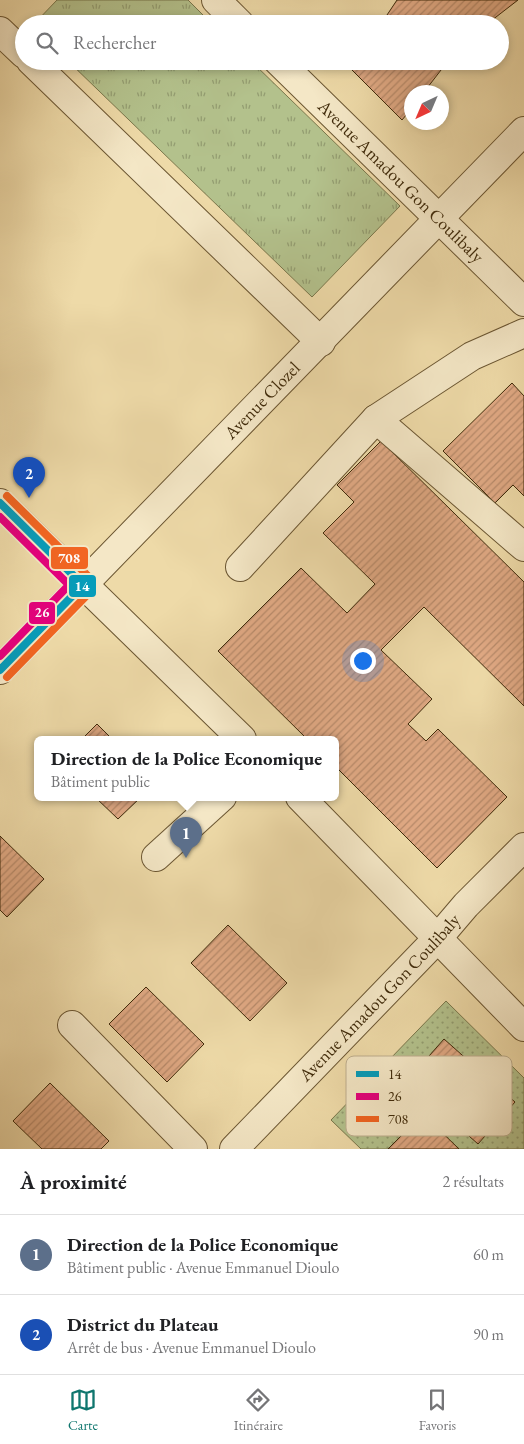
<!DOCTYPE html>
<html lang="fr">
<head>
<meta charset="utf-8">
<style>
  :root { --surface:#fff; --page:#f2f2f2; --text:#202124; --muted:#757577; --line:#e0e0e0; --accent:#0f766e }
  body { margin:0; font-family:"EB Garamond",serif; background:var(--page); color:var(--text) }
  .compass { position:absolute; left:404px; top:85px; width:45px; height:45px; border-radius:50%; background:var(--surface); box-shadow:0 2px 8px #0003; rotate:224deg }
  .you { position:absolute; left:362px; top:660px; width:18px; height:18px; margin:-12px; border:4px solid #fff; border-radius:50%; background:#1a73e8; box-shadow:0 0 0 8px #1a73e833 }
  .badge { display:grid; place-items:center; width:32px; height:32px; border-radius:50%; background:var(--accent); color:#fff; font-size:16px; font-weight:700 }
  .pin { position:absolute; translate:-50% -41px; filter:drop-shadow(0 1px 2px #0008) }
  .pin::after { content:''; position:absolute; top:26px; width:18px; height:15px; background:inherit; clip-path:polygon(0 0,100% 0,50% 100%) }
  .popup { position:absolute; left:34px; top:736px; width:305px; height:65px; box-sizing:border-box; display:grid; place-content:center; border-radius:8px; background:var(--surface); filter:drop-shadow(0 1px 4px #0005); font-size:16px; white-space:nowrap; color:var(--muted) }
  .popup b { font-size:19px; color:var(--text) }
  .popup::after { content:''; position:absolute; left:50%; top:100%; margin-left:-10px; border:10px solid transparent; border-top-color:var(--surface) }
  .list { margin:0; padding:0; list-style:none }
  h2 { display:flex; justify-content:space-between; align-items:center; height:65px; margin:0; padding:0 20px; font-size:21px }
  h2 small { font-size:16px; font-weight:400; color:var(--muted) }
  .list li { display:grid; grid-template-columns:32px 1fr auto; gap:15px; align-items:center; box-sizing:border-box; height:80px; padding:0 20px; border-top:1px solid var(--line) }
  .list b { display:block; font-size:19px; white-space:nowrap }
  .list p { margin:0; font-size:16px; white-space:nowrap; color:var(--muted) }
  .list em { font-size:16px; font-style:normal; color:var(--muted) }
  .icon { flex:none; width:28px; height:28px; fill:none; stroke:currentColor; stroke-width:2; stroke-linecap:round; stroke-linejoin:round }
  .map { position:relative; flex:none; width:524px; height:1149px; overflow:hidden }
  .search { position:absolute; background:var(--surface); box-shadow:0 2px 8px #0003; left:15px; right:15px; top:15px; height:55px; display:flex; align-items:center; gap:12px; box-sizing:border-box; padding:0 18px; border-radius:28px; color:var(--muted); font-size:19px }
  .sheet { height:225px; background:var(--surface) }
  nav { display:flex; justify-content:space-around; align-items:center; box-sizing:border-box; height:70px; border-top:1px solid var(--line); background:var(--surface); font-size:14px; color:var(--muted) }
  nav a { display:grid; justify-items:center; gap:2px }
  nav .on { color:var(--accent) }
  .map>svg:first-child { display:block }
  .grass { fill:url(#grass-tufts); stroke:#79764b }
  .garden { fill:url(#garden-dots); stroke:#79764b }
  .building { fill:url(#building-hatch); stroke:#3f2a0a }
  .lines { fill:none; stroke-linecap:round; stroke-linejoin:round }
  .minor-casing { stroke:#6b5632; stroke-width:30 }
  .minor { stroke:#f4e7c6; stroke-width:28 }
  .bus-1-casing { stroke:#f4e7c6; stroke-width:11 }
  .bus-2-casing { stroke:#f4e7c6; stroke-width:11 }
  .bus-3-casing { stroke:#f4e7c6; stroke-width:11 }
  .bus-1 { stroke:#069cba; stroke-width:8 }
  .bus-2 { stroke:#e5007d; stroke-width:8 }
  .bus-3 { stroke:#f26522; stroke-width:8 }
  .labels { text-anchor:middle; stroke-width:4; stroke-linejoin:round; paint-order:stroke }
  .street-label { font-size:18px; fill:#3f2a0a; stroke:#f4e7c6 }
  .key { fill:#f4e7c6; stroke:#beae8e; stroke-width:1 }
  .key-label { font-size:14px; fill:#3f2a0a }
  .line-badge { stroke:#f4e7c6; stroke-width:2 }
  .badge-label { font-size:14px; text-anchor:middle; font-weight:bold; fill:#fff }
</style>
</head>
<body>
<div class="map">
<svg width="524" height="1149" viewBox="0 0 524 1149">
  <defs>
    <pattern id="grass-tufts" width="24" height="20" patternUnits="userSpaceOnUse" patternTransform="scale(1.25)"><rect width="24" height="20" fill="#b3c18c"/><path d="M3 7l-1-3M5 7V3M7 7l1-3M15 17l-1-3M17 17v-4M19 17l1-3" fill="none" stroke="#939d71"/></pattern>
    <pattern id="garden-dots" width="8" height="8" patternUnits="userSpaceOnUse" patternTransform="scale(1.25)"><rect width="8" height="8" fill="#b3c18c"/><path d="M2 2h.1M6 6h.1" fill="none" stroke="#939d71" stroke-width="1.8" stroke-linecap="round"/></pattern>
    <pattern id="building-hatch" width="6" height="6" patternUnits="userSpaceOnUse" patternTransform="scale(1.25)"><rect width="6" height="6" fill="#e0a984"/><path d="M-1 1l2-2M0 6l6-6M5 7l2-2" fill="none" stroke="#b78a6a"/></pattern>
  </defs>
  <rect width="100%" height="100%" fill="#eedaa8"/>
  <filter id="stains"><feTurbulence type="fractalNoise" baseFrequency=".004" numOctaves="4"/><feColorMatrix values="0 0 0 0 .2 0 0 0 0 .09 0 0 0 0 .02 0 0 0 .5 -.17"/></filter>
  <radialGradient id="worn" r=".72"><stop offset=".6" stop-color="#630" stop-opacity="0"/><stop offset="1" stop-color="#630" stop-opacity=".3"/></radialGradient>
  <g class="grass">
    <polygon points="57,0 188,0 212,24 34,24"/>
    <polygon points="68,61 251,61 400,206 312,297"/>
  </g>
  <polygon class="garden" points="446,1001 524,1078 524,1149 361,1149 331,1120"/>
  <g class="building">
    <polygon points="397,0 518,0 487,24 381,24"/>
    <polygon points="356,61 448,61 424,92 412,92 412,108 402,120 351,69"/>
    <polygon points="512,383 524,396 524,496 513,485 495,503 443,451"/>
    <polygon points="381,441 524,582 524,706 424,607 381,650 432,699 408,724 426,741 438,729 507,797 437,868 335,766 335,739 307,739 218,651 301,568 347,613 375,584 323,533 354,502 337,485"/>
    <polygon points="97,724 112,739 82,739"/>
    <polygon points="95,797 141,797 118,819"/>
    <polygon points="0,836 44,879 7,917 0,910"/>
    <polygon points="228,925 287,983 250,1021 191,963"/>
    <polygon points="146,987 204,1044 167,1082 109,1024"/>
    <polygon points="444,1039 515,1102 478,1144 407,1081"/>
    <polygon points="50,1083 109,1141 101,1149 42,1149 13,1121"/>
    <polygon points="423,1114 459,1149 388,1149"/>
  </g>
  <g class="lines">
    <g class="minor-casing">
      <g id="minor">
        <polyline points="216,0 240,24"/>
        <polyline points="0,31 24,54"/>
        <polyline points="31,61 321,342"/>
        <path id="s1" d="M278,61L524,302"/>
        <polyline points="376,419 524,547"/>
        <polyline points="0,503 242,739"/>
        <polyline points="240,567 376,419 472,356 524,333"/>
        <path id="s2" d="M0,670L524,131"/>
        <polyline points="300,797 524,1027"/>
        <polyline points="156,857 222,797"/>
        <polyline points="72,1025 193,1149"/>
        <path id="s3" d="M234,1149L437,939L466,905L524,847"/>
      </g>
    </g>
    <use href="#minor" class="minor"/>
    <g class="bus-1-casing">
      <polyline id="bus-1" points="0,503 83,585 0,670"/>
    </g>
    <g class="bus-2-casing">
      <polyline id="bus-2" points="0,517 69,585 0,656"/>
    </g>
    <g class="bus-3-casing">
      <polyline id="bus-3" points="7,496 90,578 93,585 90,592 7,677"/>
    </g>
    <use href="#bus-1" class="bus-1"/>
    <use href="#bus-2" class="bus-2"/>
    <use href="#bus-3" class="bus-3"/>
  </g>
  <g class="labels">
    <g class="street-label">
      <text dy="6" stroke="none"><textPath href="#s1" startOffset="172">Avenue Amadou Gon Coulibaly</textPath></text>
      <text dy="6" stroke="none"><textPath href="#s2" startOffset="376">Avenue Clozel</textPath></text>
      <text dy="6" stroke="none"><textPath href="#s3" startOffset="210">Avenue Amadou Gon Coulibaly</textPath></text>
    </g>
  </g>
  <rect x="346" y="1056" width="166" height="80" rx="8" class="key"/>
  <rect x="356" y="1071" width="23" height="6" fill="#069cba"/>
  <rect x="356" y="1093" width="23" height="7" fill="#e5007d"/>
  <rect x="356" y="1116" width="23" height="6" fill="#f26522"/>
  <g class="key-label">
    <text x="388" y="1079">14</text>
    <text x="388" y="1101">26</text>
    <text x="388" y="1124">708</text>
  </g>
  <g class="line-badge">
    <rect x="50" y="546" width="39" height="24" rx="5" fill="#f26522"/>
    <rect x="68" y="574" width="29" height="24" rx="5" fill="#069cba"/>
    <rect x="28" y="601" width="28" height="24" rx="5" fill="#e5007d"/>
  </g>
  <g class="badge-label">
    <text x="69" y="563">708</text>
    <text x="82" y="591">14</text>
    <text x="42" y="617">26</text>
  </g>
  <rect width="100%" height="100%" filter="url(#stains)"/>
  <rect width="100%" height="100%" fill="url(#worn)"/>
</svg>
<svg class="compass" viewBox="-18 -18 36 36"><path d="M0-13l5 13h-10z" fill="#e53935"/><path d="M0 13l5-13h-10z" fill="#757577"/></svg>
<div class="you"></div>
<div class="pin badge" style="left:186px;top:858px;background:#5c6f8a">1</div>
<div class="popup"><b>Direction de la Police Economique</b>Bâtiment public</div>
<div class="pin badge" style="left:29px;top:498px;background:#1a4fb4">2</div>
<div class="search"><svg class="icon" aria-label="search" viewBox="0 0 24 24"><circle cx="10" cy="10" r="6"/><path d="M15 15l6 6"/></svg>Rechercher</div>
</div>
<section class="sheet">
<h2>À proximité<small>2 résultats</small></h2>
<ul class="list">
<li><span class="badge" style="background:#5c6f8a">1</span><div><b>Direction de la Police Economique</b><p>Bâtiment public · Avenue Emmanuel Dioulo</p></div><em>60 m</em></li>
<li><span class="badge" style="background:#1a4fb4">2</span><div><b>District du Plateau</b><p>Arrêt de bus · Avenue Emmanuel Dioulo</p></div><em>90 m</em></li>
</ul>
</section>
<nav>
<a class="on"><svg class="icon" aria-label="map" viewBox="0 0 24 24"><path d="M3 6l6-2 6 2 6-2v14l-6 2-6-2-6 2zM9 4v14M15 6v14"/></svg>Carte</a>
<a><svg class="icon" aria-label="directions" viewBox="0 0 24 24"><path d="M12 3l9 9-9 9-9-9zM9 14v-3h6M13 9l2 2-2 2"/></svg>Itinéraire</a>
<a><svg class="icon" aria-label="saved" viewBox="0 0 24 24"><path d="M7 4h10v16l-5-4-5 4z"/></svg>Favoris</a>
</nav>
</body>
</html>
